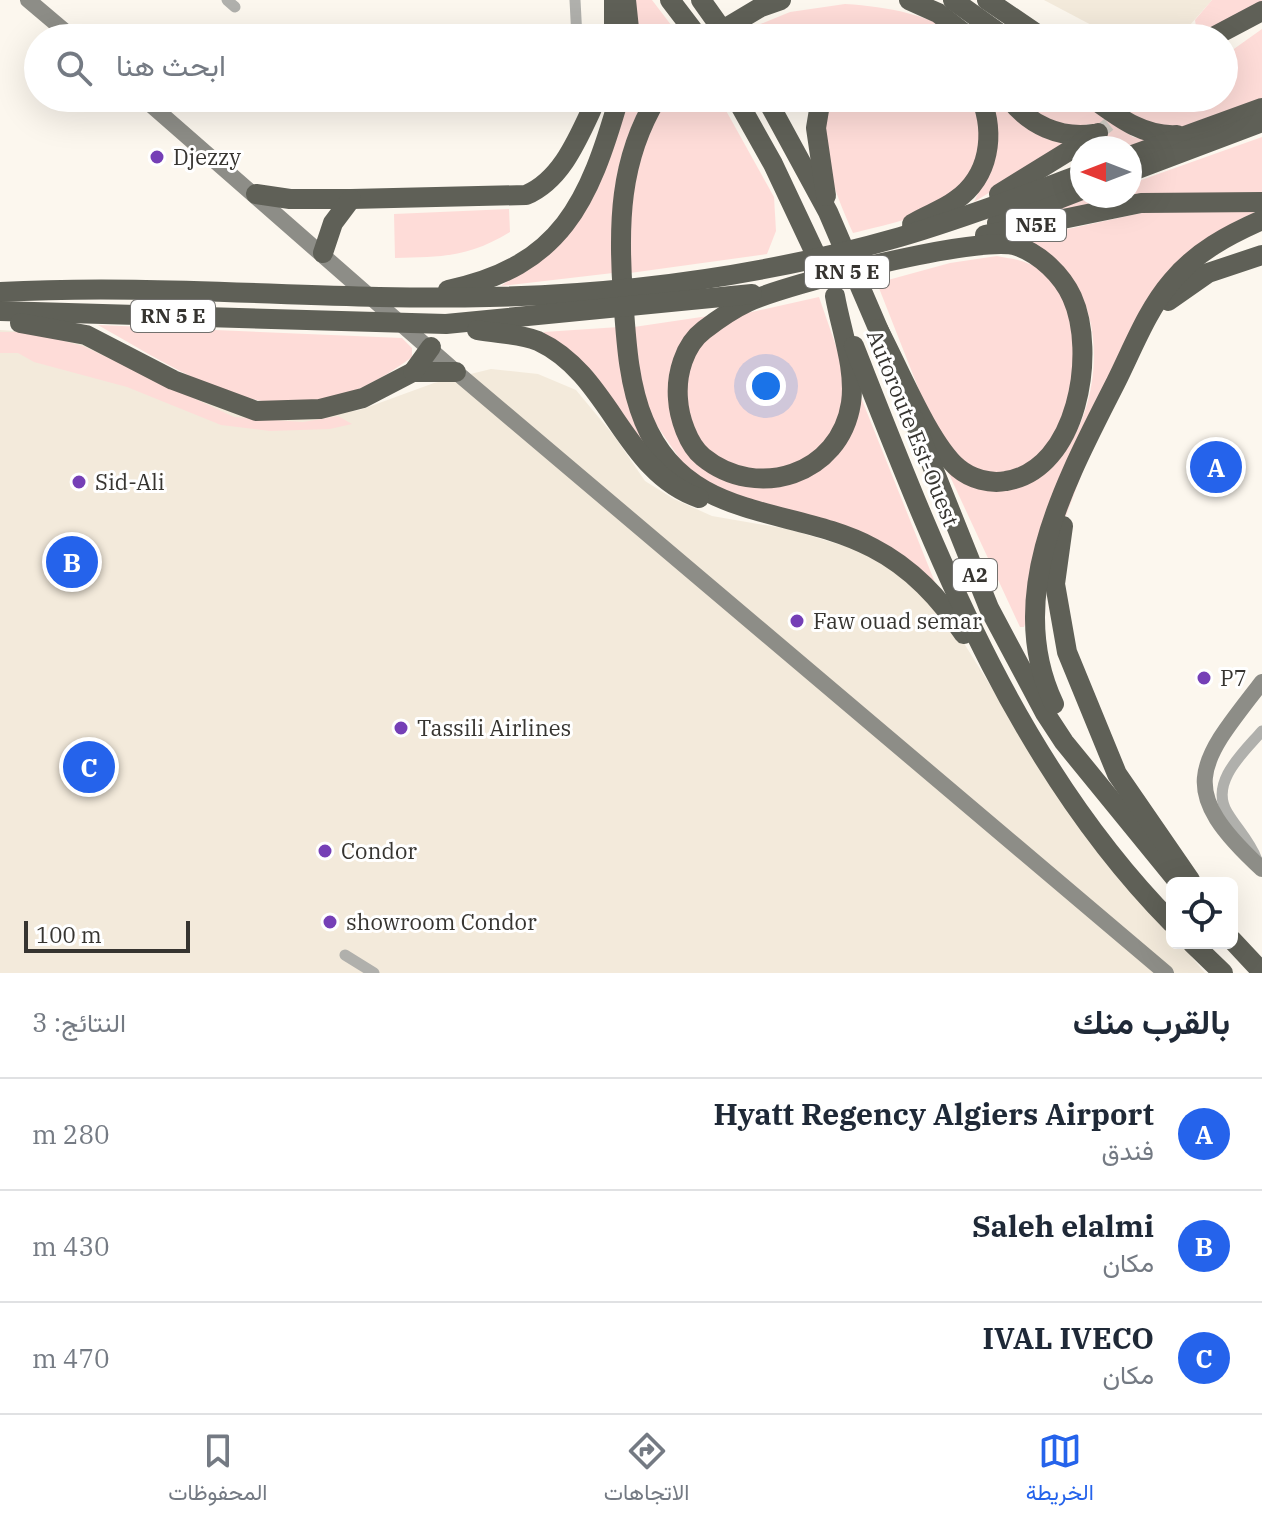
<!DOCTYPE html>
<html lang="ar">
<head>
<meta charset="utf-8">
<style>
  :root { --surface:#fff; --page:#f2f2f3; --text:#1f2937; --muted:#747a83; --line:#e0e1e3; --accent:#2563eb }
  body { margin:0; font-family:"IBM Plex Serif",Vazirmatn,serif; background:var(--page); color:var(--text); direction:rtl }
  .controls { position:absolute; right:24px; bottom:24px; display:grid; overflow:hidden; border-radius:12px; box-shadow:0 8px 32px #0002 }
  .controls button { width:72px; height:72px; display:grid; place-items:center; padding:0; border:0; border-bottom:2px solid var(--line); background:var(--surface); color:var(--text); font:40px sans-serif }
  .compass { position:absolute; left:1070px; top:136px; width:72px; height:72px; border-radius:50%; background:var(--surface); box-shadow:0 8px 32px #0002; rotate:270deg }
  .scale { position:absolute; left:24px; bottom:20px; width:166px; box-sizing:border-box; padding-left:8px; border:4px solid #363430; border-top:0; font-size:22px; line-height:28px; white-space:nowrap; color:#363430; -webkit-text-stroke:6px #fff; paint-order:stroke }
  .you { position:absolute; left:766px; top:386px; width:28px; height:28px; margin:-20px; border:6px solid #fff; border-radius:50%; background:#1a73e8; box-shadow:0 0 0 12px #1a73e833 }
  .badge { display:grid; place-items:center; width:52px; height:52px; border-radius:50%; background:var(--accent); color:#fff; font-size:26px; font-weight:700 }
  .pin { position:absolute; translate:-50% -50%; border:4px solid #fff; box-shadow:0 2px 8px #0006 }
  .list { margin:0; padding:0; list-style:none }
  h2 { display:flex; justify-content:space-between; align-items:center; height:104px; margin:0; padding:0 32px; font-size:34px }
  h2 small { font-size:26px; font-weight:400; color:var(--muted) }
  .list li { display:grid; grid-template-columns:52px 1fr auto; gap:24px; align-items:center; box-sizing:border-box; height:112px; padding:0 32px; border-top:2px solid var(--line) }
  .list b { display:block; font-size:30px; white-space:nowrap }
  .list p { margin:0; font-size:26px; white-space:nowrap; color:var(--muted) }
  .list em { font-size:26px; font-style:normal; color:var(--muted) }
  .icon { flex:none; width:44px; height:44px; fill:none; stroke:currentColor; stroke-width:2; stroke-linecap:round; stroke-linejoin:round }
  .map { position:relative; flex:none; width:1262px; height:973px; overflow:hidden; direction:ltr }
  .search { position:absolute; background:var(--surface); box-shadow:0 8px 32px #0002; left:24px; right:24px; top:24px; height:88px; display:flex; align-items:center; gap:20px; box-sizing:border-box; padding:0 28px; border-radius:44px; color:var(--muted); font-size:30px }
  .sheet { height:440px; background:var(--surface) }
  nav { display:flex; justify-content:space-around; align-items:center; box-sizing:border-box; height:112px; border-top:2px solid var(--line); background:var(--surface); font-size:22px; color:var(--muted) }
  nav a { display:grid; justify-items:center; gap:4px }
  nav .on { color:var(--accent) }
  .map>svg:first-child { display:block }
  .built { fill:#f3eadb }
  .green { fill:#fedcd8 }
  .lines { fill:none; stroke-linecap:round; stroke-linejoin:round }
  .tertiary-tunnel { stroke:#d4d0c8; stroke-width:14; stroke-dasharray:14 7; stroke-linecap:butt }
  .minor { stroke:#b0b0ac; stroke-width:11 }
  .tertiary { stroke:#b0b0ac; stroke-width:14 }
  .secondary { stroke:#8d8d87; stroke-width:16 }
  .motorway { stroke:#5f6057; stroke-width:20 }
  .poi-dot { fill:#753fb6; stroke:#fff; stroke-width:3 }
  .labels { text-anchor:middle; stroke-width:6; stroke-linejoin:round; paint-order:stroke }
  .shield { fill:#fff; stroke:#72716e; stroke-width:2 }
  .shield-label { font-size:20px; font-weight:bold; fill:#363430 }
  .poi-label { font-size:22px; fill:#363430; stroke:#fff; text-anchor:start }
  .street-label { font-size:22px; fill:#363430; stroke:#fff }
</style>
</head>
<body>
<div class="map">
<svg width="1262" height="973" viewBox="0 0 1262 973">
  <rect width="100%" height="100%" fill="#fcf7ee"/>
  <g class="built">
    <polygon points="1044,0 1212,0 1182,34 1170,38 1116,38"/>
    <polygon points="0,330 75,335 228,410 271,421 360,410 434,383 491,369 538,374 576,390 615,437 645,481 674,499 712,516 788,529 851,548 888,565 947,616 1036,759 1094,839 1172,933 1172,943 1180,943 1205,973 0,973"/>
  </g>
  <g class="green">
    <polygon points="634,0 652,0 681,38 637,38"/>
    <polygon points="1212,0 1262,0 1262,6 1198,38 1195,20"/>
    <path d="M845,4C890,7 927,14 966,38H745L741,32L790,12Z"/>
    <polygon points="1262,29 1262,109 1198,132 1145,124 1104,98 1141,98 1150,108 1165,98 1224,98 1224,56"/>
    <path d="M625,98H646C613,153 610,210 613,273L501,286L543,256Z"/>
    <polygon points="664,98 719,98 774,197 776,231 767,254 630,273 627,232 634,168"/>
    <path d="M828,98H972C986,133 981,176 948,200C925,217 881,226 853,233C834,190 816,146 828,98Z"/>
    <polygon points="989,98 1005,98 1075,140 974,202 992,162"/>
    <path d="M1018,98H1076L1133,137L1165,143L1090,148L1104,139L1094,124C1056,128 1044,125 1018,98Z"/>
    <polygon points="1262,137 1262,192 1160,196 1047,213 1094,196 1130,196 1130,184"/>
    <path d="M509,209L510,232C469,257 442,257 395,258L394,214Z"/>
    <path d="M1258,211C1205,233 1180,261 1145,306L1024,627H1020L948,472L1005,491C1087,477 1117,348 1075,284C1066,270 1024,251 1008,242L1146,212Z"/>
    <path d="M997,256C1006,258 1018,259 1027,263C1089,286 1083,385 1061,434C1055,446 1021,468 1008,477L970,469L932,423L877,283L950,263Z"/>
    <polygon points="819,297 845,372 842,417 819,454 772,473 720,461 698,441 682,399 693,349 738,315"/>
    <polygon points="715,315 672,374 707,468 813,474 856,385 938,590 881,546 709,488 682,462 651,417 641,379 634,327"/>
    <path d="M98,325L402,338L412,348V357C292,447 212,390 98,325Z"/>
    <polygon points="619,327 658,466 592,371 543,336 544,332"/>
    <polygon points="0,332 30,332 83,346 234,417 303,422 338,416 352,424 330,429 270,431 221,425 127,387 34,362 18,353 0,353"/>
  </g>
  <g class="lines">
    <polyline class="tertiary-tunnel" points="1098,133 1142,98"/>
    <g class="minor">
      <polyline points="227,0 235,7"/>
      <polyline points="575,0 577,38"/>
      <path d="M1257,860C1250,841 1237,829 1227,812C1209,782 1245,751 1262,731"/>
      <polyline points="345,955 374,973"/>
    </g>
    <polyline class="tertiary" points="1142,98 1143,98"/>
    <g class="secondary">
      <polyline points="28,0 73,38"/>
      <polyline points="143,98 456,372 1166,973"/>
      <path d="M1262,682C1197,765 1175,789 1262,869"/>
    </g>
    <g class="motorway">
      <polyline points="626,0 630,38"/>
      <polyline points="670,0 699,38"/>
      <polyline points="701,0 728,38"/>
      <polyline points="909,0 938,13 970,38"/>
      <polyline points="953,0 1006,38"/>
      <polyline points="987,0 1043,38"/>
      <polyline points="614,38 614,0"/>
      <polyline points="709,38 761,7 781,0"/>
      <polyline points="1211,38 1262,11"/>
      <path d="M657,98C619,160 618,226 623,296C626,338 628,383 644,421C686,524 793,505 873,548C912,568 940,599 964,634"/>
      <polyline points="736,98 773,164 822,268"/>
      <polyline points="766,98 828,212 883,340"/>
      <polyline points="821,98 816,128 826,196"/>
      <path d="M1009,98C1029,125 1060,139 1094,134"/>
      <path d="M1092,98C1118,117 1143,137 1177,135"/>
      <polyline points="1130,156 1262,108"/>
      <polyline points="1130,172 1262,122"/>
      <path d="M256,194L290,199H351L526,195C564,179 580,133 597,98"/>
      <polyline points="999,194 1098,133"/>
      <polyline points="997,223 1082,190"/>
      <path d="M912,224C926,215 943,210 956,200C990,176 995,134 981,98"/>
      <polyline points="985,235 1141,203 1262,202"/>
      <polyline points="323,253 333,223 351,199"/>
      <path d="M448,290C562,266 589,202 619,98"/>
      <path d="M0,292C163,283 326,301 489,297C627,294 767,275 900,237C962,219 1022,196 1082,174"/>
      <path d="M835,296C841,330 856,369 851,403C840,475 757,501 703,457C688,445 679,417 678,399C676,375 684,345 704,330C717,320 733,309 748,302C787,284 980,234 1017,246C1040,254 1062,275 1072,297C1097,352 1078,470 1006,481C990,484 971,479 958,468C928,442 898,366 878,329"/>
      <polyline points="1168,301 1208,273 1262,255"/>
      <polyline points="0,311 446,324 752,294"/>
      <polyline points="20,323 86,335 173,380 256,411 320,409 363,398 413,372 456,372"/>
      <path d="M477,330C497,334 519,333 538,341C611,375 623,472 699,498"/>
      <path d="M854,346C935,551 1014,763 1172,923"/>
      <polyline points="413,372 431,347"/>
      <polyline points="913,418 989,608 1045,713 1064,742 1179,883"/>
      <polyline points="1063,526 1055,584 1067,652 1117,774 1190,880"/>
      <path d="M1054,704C1002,595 1067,479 1116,382C1133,348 1147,310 1172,281C1196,252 1228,235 1262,220"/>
      <polyline points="1232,940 1262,972"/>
      <polyline points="1192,943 1223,973"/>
    </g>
  </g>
  <g class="poi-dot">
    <circle cx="157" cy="157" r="8"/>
    <circle cx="79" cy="482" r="8"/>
    <circle cx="797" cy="621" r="8"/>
    <circle cx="1204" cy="678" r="8"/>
    <circle cx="401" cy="728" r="8"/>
    <circle cx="325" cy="851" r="8"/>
    <circle cx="330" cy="922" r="8"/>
  </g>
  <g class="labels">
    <g class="shield">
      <rect x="1006" y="209" width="60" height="32" rx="6"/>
      <rect x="805" y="256" width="84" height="32" rx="6"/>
      <rect x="131" y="300" width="84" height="32" rx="6"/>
      <rect x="953" y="559" width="44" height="32" rx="6"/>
    </g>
    <g class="shield-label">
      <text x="1036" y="232">N5E</text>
      <text x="847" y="279">RN 5 E</text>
      <text x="173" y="323">RN 5 E</text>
      <text x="975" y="582">A2</text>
    </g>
    <g class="poi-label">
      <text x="173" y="165">Djezzy</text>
      <text x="95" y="490">Sid-Ali</text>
      <text x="813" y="629">Faw ouad semar</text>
      <text x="1220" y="686">P7</text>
      <text x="417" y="736">Tassili Airlines</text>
      <text x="341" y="859">Condor</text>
      <text x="346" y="930">showroom Condor</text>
    </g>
    <g class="street-label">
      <text transform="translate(913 428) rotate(68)" y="8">Autoroute Est-Ouest</text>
    </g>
  </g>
</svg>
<div class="controls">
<button><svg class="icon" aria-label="locate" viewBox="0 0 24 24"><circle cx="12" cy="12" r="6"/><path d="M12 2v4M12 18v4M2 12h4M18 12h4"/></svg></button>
</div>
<svg class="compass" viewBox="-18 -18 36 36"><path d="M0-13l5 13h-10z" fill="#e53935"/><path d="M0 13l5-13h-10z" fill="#747a83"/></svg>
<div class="scale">100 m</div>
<div class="you"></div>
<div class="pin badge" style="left:1216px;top:467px">A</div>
<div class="pin badge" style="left:72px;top:562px">B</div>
<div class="pin badge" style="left:89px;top:767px">C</div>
<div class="search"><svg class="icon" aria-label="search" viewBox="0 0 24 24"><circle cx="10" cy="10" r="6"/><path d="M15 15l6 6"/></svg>ابحث هنا</div>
</div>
<section class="sheet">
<h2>بالقرب منك<small>النتائج: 3</small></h2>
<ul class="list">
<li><span class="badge">A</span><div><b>Hyatt Regency Algiers Airport</b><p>فندق</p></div><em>280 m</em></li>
<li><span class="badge">B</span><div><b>Saleh elalmi</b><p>مكان</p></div><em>430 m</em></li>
<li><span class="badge">C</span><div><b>IVAL IVECO</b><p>مكان</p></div><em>470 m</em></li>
</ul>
</section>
<nav>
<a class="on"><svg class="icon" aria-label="map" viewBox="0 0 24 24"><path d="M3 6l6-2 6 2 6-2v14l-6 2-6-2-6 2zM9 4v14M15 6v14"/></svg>الخريطة</a>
<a><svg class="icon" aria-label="directions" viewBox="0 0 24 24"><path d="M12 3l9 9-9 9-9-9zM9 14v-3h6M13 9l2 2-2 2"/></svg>الاتجاهات</a>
<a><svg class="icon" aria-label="saved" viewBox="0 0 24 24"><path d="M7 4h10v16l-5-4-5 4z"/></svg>المحفوظات</a>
</nav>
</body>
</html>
